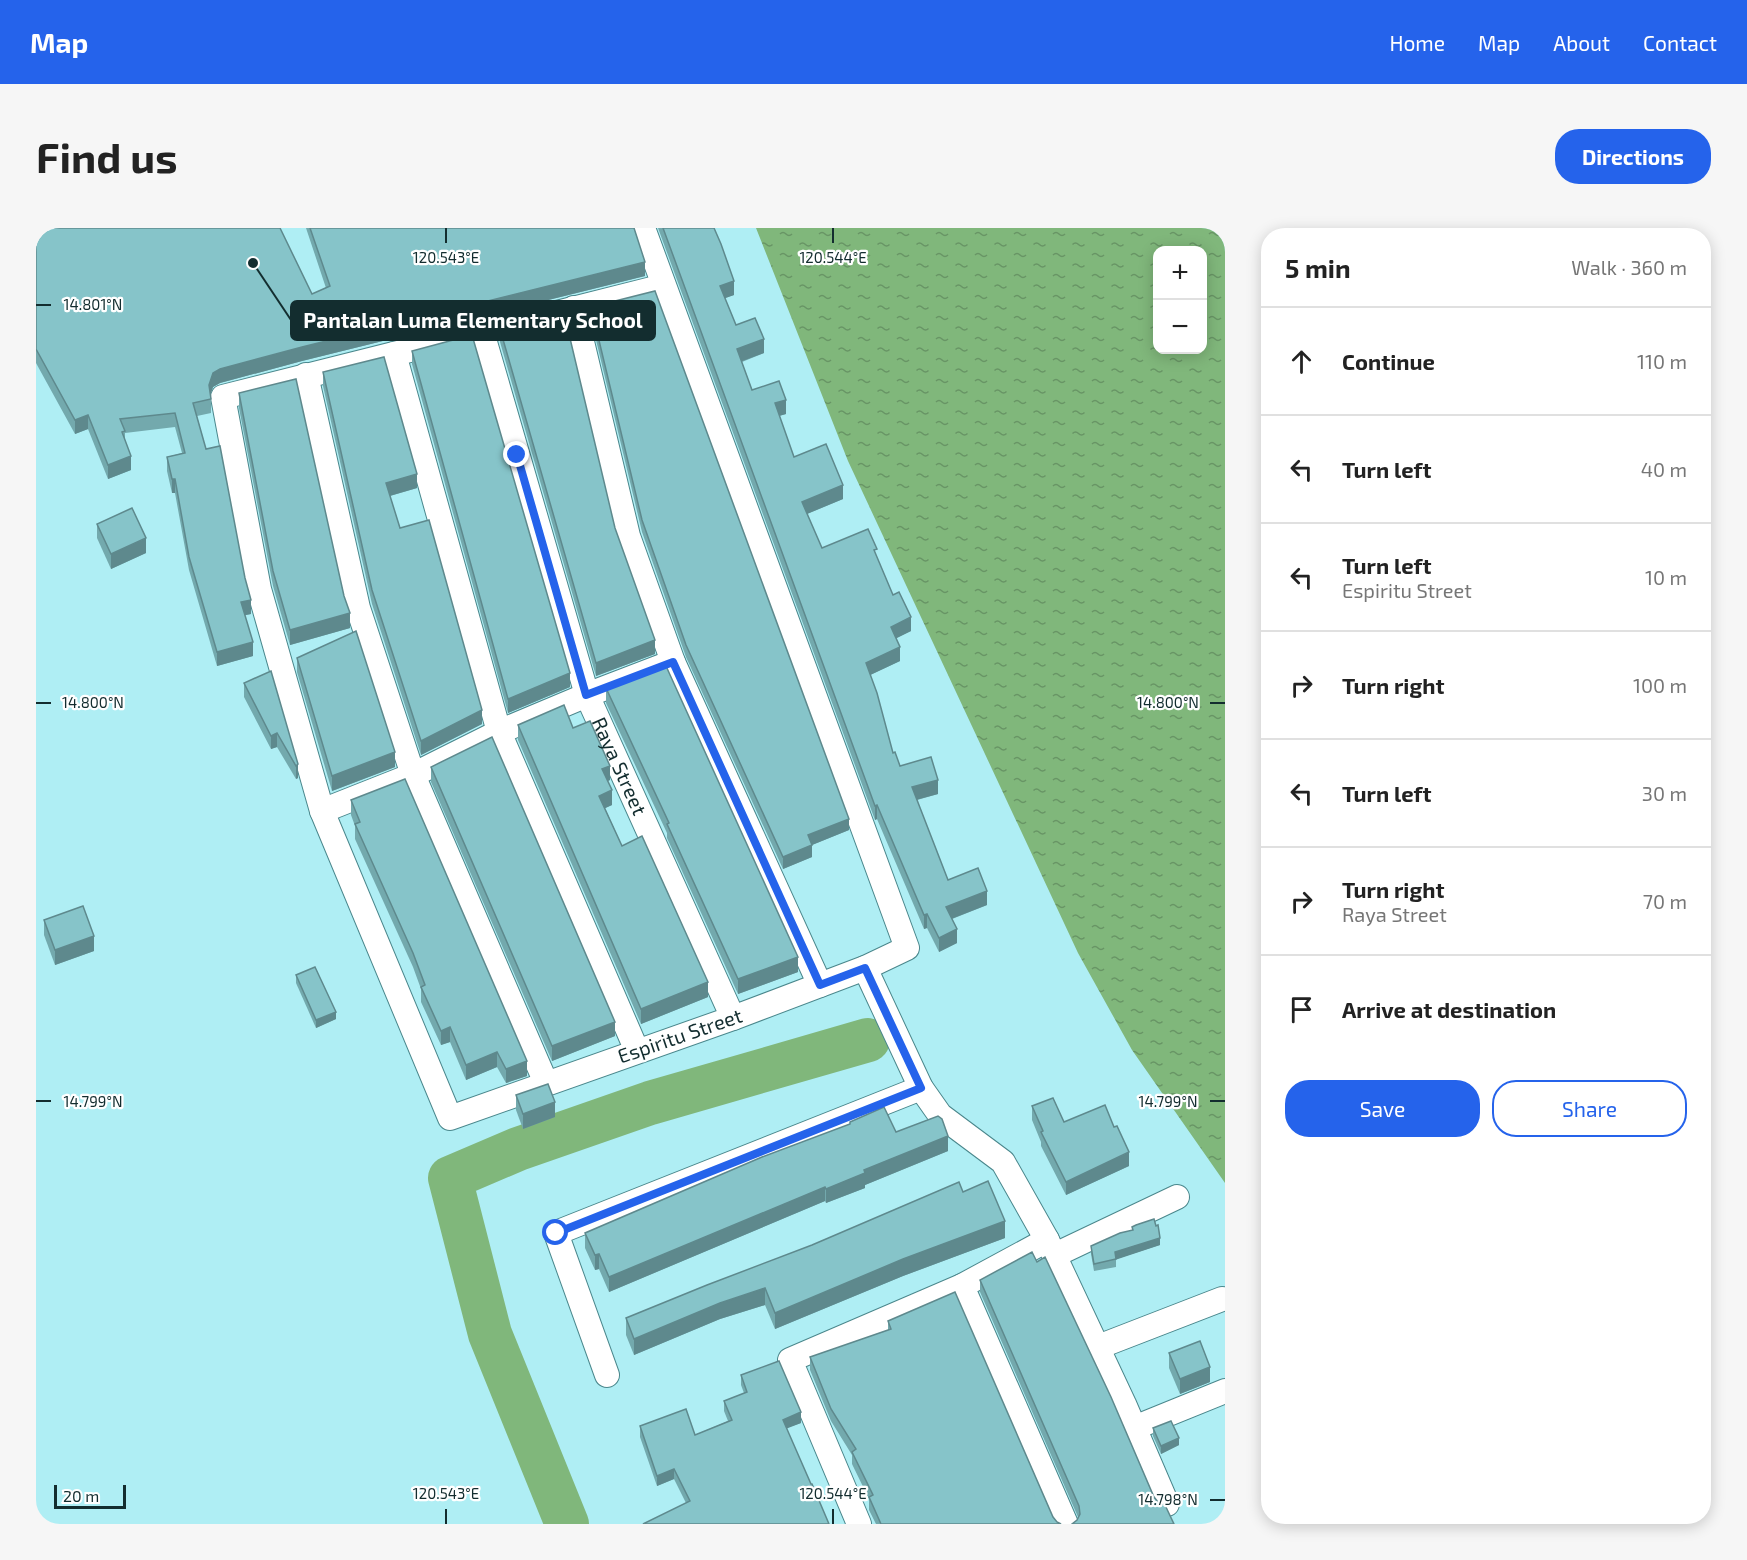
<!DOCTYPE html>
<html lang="en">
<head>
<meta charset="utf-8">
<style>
  :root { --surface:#fff; --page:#f6f6f6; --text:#222; --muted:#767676; --line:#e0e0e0; --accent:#2563eb }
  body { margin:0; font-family:"Exo 2",sans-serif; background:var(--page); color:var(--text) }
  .controls { position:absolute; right:18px; top:18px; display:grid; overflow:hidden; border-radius:12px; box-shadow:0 3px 15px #0003 }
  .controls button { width:54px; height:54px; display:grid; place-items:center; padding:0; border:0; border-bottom:2px solid var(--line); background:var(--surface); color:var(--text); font:30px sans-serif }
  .scale { position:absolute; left:18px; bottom:15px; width:72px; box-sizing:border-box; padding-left:6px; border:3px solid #132d2f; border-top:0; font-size:16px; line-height:21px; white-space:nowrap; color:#132d2f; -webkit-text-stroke:4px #fff; paint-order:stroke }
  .stop { position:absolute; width:18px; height:18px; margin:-14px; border:4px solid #2563eb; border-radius:50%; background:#fff }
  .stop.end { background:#2563eb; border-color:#fff; box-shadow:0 2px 6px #0008 }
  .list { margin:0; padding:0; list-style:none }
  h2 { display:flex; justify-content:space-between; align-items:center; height:78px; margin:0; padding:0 24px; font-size:26px }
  h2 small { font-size:20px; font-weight:400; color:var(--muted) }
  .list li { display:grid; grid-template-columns:39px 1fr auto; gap:18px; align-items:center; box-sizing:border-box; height:108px; padding:0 24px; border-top:2px solid var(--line) }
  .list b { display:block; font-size:22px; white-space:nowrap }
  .list p { margin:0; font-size:20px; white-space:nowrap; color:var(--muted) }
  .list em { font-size:20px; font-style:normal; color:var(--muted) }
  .actions { display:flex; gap:12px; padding:18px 24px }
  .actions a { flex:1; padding:14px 0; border:2px solid var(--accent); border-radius:24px; text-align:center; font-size:21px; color:var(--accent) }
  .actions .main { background:var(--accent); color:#fff }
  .icon { flex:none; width:33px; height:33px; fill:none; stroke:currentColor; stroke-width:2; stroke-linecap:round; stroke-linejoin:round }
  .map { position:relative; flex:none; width:1189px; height:1296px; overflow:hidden; border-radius:24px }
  header { display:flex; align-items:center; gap:36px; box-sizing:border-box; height:84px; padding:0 30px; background:var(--accent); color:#fff }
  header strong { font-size:28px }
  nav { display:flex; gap:33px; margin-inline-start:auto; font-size:21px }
  .intro { display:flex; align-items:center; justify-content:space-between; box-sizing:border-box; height:144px; padding:0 36px }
  h1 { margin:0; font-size:42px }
  .button { padding:15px 27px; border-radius:24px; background:var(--accent); color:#fff; font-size:21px; font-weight:700 }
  main { display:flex; gap:36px; padding:0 36px }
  aside { flex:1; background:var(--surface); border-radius:24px; box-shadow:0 3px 15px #0003 }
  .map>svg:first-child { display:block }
  .water { fill:url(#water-ripples); fill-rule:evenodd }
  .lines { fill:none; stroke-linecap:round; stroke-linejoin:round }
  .river { stroke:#80b77b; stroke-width:44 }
  .street-casing { stroke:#4a878c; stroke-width:26 }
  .street { stroke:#fff; stroke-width:24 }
  .wall { fill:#73a9ad }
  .shaded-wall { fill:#5e898d }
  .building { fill:#86c4c9; stroke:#5e898d; stroke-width:1.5 }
  .route { stroke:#2563eb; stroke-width:8 }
  .ticks { fill:none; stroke:#132d2f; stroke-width:2 }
  .labels { text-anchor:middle; stroke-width:4.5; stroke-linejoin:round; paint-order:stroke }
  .street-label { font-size:20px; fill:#132d2f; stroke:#fff }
  .ticks-label { font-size:15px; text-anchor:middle; fill:#132d2f; stroke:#fff; stroke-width:4.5; stroke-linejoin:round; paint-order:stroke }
  .leader { fill:none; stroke:#132d2f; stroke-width:2 }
  .callout-dot { fill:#132d2f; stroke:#fff; stroke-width:2 }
  .callout { fill:#132d2f; stroke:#132d2f; stroke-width:2 }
  .callout-label { font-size:21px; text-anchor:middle; font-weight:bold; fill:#fff }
</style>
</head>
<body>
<header>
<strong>Map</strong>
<nav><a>Home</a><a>Map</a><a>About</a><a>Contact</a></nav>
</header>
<div class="intro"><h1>Find us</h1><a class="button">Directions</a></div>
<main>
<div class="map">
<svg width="1189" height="1296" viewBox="0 0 1189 1296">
  <defs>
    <pattern id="water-ripples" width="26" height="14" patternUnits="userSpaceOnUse" patternTransform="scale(1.5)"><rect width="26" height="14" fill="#80b77b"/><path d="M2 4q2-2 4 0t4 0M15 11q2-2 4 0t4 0" fill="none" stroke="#689565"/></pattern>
  </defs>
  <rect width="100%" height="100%" fill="#afeef4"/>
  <path class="water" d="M720,0H1189V955L1096,822L1042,725L812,233ZM1122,22H1166V122H1122Z"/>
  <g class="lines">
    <polyline class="river" points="531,1296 454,1106 414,950 482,921 614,875 832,812"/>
    <g class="street-casing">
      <g id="street">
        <polyline points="607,0 871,720 829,740 697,790 414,890 286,583 223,361 187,169 628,58"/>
        <polyline points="538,80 592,308 637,434 784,757"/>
        <path id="s1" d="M446,104L551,467L697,790"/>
        <polyline points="358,126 463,504 601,823"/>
        <polyline points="270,147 322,380 377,547 510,855"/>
        <polyline points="286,583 377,547 463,504 551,467 637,434"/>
        <polyline points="829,740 885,860 904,887 967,934 1011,1012 1088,1176 1131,1276"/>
        <polyline points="1011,1012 926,1058 1030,1296"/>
        <polyline points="1019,1027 1141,969"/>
        <polyline points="1062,1119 1186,1071"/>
        <polyline points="571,1147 520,1005 885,860"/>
        <polyline points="1098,1200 1189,1163"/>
        <polyline points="823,1296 754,1132 926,1058"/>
      </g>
    </g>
    <use href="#street" class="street"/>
  </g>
  <g class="wall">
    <polygon points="0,0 276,66 290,60 270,0 598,0 609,48 266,133 184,155 177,159 175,166 175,185 161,188 215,386 209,387 217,428 181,438 153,342 139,265 136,265 131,243 131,229 146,225 139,199 89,205 89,213 95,242 72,251 52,201 39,206 0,135"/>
    <polygon points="622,0 678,0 698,67 689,70 700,97 728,125 706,134 716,162 750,186 743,188 758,229 807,271 771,286 786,320 841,329 857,367 875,403 860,410 864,433 834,447 857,525 864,538 902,566 881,572 912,652 951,677 916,691 921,715 903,724 891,700 888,701 841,591 839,592"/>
    <polygon points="555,79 813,602 776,617 776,629 747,641 650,429 606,304 555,91"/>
    <polygon points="464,101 619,426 560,448 464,114"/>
    <polygon points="376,123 534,459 472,485 376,136"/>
    <polygon points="287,144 381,260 354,268 364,300 446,496 385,527 336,376 287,158"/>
    <polygon points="203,165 314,400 254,417 237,358 203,180"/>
    <polygon points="61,296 110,325 75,341 61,310"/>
    <polygon points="261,430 359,539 296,563 261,444"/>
    <polygon points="208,455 262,536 262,550 260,551 241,519 235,521 208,469"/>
    <polygon points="570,460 762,744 702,766 631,610 631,605 570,475"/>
    <polygon points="482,497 537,500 574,552 571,553 576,577 569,580 586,618 672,769 605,796 482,512"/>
    <polygon points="395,539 579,808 516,833 395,554"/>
    <polygon points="315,572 491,848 470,855 461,839 430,852 414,814 405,817 385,774 385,761 377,739 319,611 319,598 315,587"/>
    <polygon points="8,692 58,723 19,737 8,707"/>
    <polygon points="260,747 300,791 280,800 260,755"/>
    <polygon points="480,867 519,889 487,901 480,882"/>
    <polygon points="996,878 1028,894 1093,938 1030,967 1005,918 1005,914 996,892"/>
    <polygon points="814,894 860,904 912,923 829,957 829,960 790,975 789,973 573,1064 563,1041 559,1042 549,1020 549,1005 814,896"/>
    <polygon points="927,964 969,1010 867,1048 739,1101 729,1077 684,1091 598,1127 590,1107 590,1090"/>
    <polygon points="1120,998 1124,1017 1080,1031 1080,1039 1058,1043 1055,1026 1055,1018 1096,1002 1096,999"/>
    <polygon points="944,1052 1118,1269 1041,1292 1042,1289 944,1064"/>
    <polygon points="852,1093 1021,1294 1025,1296 840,1296 833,1282 833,1271 816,1236 816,1227 795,1193 774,1142 774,1129 852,1102"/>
    <polygon points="1133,1125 1174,1154 1144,1166 1133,1140"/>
    <polygon points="705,1147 765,1195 750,1200 775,1256 650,1275 638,1251 621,1258 604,1209 604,1198 659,1207 692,1193 688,1183 688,1173 708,1165 705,1157"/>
    <polygon points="1117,1200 1143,1217 1125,1226 1117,1208"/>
  </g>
  <g class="shaded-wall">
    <polygon points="609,34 609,48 266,133 184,155 177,159 173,171 173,157 177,145 184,141 266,119"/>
    <polygon points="698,53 698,67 684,72 684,58"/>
    <polygon points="728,111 728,125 701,135 701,121"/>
    <polygon points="750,172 750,186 739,189 739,175"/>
    <polygon points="52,187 52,201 39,206 39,192"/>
    <polygon points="95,228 95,242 72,251 72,237"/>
    <polygon points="381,246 381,260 350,269 350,255"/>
    <rect x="136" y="251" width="3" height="14"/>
    <polygon points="807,257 807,271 766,288 766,274"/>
    <polygon points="110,310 110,325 75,341 75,326"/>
    <polygon points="215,372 215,386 205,388 205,374"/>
    <polygon points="314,385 314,400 254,417 254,402"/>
    <polygon points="875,389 875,403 855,413 855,399"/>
    <polygon points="619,412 619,426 560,448 560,435"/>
    <polygon points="217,414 217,428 181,438 181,424"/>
    <polygon points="864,419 864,433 830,449 830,435"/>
    <polygon points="534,445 534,459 472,485 472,471"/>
    <polygon points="446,482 446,496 385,527 385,513"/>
    <polygon points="241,505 241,519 235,521 235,508"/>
    <polygon points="359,524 359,539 296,563 296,548"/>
    <polygon points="262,536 262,550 260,551 260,538"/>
    <polygon points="574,538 574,552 566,556 566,541"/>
    <polygon points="902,552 902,566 876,573 876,559"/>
    <polygon points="576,562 576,577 563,583 563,568"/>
    <polygon points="841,577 841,591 839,592 839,578"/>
    <polygon points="813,591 813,602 776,617 776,629 747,641 747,629 772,607"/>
    <polygon points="951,663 951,677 910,693 910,679"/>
    <polygon points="891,686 891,700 888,701 888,687"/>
    <polygon points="921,701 921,715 903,724 903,710"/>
    <polygon points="58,708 58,723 19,737 19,722"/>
    <polygon points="762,729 762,744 702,766 702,751"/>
    <polygon points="672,754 672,769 605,796 605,781"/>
    <polygon points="300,784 300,791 280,800 280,792"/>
    <polygon points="579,794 579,808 516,833 516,818"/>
    <polygon points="414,799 414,814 405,817 405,803"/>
    <polygon points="461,824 461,839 430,852 430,837"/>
    <polygon points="491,833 491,848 470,855 470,841"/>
    <polygon points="519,874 519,889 487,901 487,886"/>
    <polygon points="912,908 912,923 829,957 829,960 790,975 790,961 828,942"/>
    <polygon points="1093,924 1093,938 1030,967 1030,954"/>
    <polygon points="789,959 789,973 573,1064 573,1049"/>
    <polygon points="969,993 969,1010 867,1048 739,1101 739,1085 867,1031"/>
    <polygon points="1124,1010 1124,1017 1079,1032 1079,1024"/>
    <polygon points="563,1026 563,1041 559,1042 559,1027"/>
    <polygon points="729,1060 729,1077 684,1091 598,1127 598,1111 684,1075"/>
    <polygon points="1174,1139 1174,1154 1144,1166 1144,1151"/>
    <polygon points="765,1184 765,1195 747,1202 747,1192"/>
    <polygon points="1143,1210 1143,1217 1125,1226 1125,1218"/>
    <polygon points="638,1241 638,1251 621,1258 621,1248"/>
  </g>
  <g class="building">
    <polygon points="0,0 244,0 276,66 294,58 274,0 598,0 609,34 266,119 184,141 177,145 173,157 175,171 157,175 170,221 184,218 209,350 215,372 205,374 217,414 181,424 153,329 139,251 136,251 131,229 149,225 139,185 84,191 89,203 86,204 95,228 72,237 52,187 39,192 0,121"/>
    <polygon points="627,0 678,0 685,16 698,53 684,58 700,97 719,90 728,111 701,121 716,162 743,153 750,172 739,175 758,229 790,216 807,257 766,274 786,320 832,301 841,321 838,322 857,367 863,364 875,389 855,399 864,419 830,435 841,465 857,525 859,524 864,538 895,529 902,552 876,559 912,652 942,640 951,663 910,679 921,701 903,710 891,686 888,687 841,577 839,578"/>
    <polygon points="619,63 813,591 772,607 776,617 747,629 650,417 606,292 555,79"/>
    <polygon points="528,85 579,300 619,412 560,435 464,101"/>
    <polygon points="436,107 534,445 472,471 376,123"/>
    <polygon points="348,129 381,246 350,255 364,300 393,292 446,482 385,513 336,362 287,144"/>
    <polygon points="260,151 308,368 314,385 254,402 237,343 203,165"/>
    <polygon points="96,280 110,310 75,326 61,296"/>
    <polygon points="320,403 359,524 296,548 261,430"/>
    <polygon points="630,438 762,729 702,751 631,596 633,595 570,460"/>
    <polygon points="235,443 262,536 260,538 241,505 235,508 208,455"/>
    <polygon points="528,477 537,500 554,493 574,538 566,541 576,562 563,568 586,618 606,608 672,754 605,781 482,497"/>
    <polygon points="456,509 579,794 516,818 395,539"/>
    <polygon points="369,551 491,833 470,841 461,824 430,837 414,799 405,803 385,759 389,757 377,725 319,596 324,594 315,572"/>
    <polygon points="47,678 58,708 19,722 8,692"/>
    <polygon points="279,739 300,784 280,792 260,747"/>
    <polygon points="512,856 519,874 487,886 480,867"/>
    <polygon points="1017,870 1028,894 1069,877 1078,899 1081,898 1093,924 1030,954 1005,904 1007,903 996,878"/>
    <polygon points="848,879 860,904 902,888 906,891 912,908 828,942 829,945 790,961 789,959 573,1049 563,1026 559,1027 549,1005 726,929 814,896 814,894"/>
    <polygon points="952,953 969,993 867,1031 739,1085 729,1060 684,1075 598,1111 590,1090 671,1057 776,1017 923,954 927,964"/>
    <polygon points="1118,991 1120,998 1122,997 1124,1010 1079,1024 1080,1031 1058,1036 1055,1018 1084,1005 1097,1002 1096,999 1100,997"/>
    <polygon points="996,1024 1001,1034 1009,1029 1075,1169 1118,1269 1122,1274 1129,1277 1138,1296 1036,1296 1041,1292 1044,1286 1043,1278 944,1052"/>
    <polygon points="919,1064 1017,1289 1021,1294 1025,1296 845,1296 833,1269 837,1267 816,1224 820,1221 795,1181 774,1129 855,1101 852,1093"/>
    <polygon points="1164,1113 1174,1139 1144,1151 1133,1125"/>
    <polygon points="743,1133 765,1184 747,1192 775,1256 776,1256 793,1296 607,1296 654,1273 638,1241 621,1248 604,1198 650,1181 659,1207 696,1192 688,1173 711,1164 705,1147"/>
    <polygon points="1135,1193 1143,1210 1125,1218 1117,1200"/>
  </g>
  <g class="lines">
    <polyline class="route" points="481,227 550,467 637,434 784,757 829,740 885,860 520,1005"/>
  </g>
  <path class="ticks" d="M410,0V15M797,0V15M0,77H15M0,475H15M1174,475H1189M0,873H15M1174,873H1189M1174,1272H1189M410,1281V1296M797,1281V1296"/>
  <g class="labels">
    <g class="street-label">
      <text dy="7" stroke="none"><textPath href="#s1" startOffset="456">Raya Street</textPath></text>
      <text transform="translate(644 808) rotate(-19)" y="7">Espiritu Street</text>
    </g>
  </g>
  <g class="ticks-label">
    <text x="410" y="35">120.543°E</text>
    <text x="797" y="35">120.544°E</text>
    <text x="57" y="82">14.801°N</text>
    <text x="57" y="480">14.800°N</text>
    <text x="1132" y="480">14.800°N</text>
    <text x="57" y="879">14.799°N</text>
    <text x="1132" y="879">14.799°N</text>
    <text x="410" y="1271">120.543°E</text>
    <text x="797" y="1271">120.544°E</text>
    <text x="1132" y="1277">14.798°N</text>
  </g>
  <path class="leader" d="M217 35L255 92"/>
  <circle class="callout-dot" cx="217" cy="35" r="6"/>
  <rect class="callout" x="255" y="73" width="364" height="39" rx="6"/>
  <g class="callout-label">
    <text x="437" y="100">Pantalan Luma Elementary School</text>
  </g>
</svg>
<div class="controls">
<button>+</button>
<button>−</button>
</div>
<div class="scale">20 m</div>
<div class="stop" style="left:520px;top:1005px"></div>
<div class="stop end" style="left:481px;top:227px"></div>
</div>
<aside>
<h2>5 min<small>Walk · 360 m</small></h2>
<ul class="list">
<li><svg class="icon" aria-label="ahead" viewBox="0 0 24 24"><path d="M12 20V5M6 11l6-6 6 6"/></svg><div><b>Continue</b></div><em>110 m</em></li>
<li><svg class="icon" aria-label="left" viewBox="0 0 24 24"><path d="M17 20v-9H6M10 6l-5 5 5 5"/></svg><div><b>Turn left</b></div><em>40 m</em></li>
<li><svg class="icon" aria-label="left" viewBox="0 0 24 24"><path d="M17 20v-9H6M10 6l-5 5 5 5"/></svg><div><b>Turn left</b><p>Espiritu Street</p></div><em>10 m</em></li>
<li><svg class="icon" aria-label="right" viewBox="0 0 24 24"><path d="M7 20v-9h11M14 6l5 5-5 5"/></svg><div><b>Turn right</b></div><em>100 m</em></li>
<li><svg class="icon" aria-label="left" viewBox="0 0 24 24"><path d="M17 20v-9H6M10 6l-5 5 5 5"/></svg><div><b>Turn left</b></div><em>30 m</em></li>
<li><svg class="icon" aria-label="right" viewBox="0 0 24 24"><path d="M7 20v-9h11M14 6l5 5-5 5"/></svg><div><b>Turn right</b><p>Raya Street</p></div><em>70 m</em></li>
<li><svg class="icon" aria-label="arrive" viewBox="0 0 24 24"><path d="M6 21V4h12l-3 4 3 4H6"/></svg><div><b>Arrive at destination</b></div></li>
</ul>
<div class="actions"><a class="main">Save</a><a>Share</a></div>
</aside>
</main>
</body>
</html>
